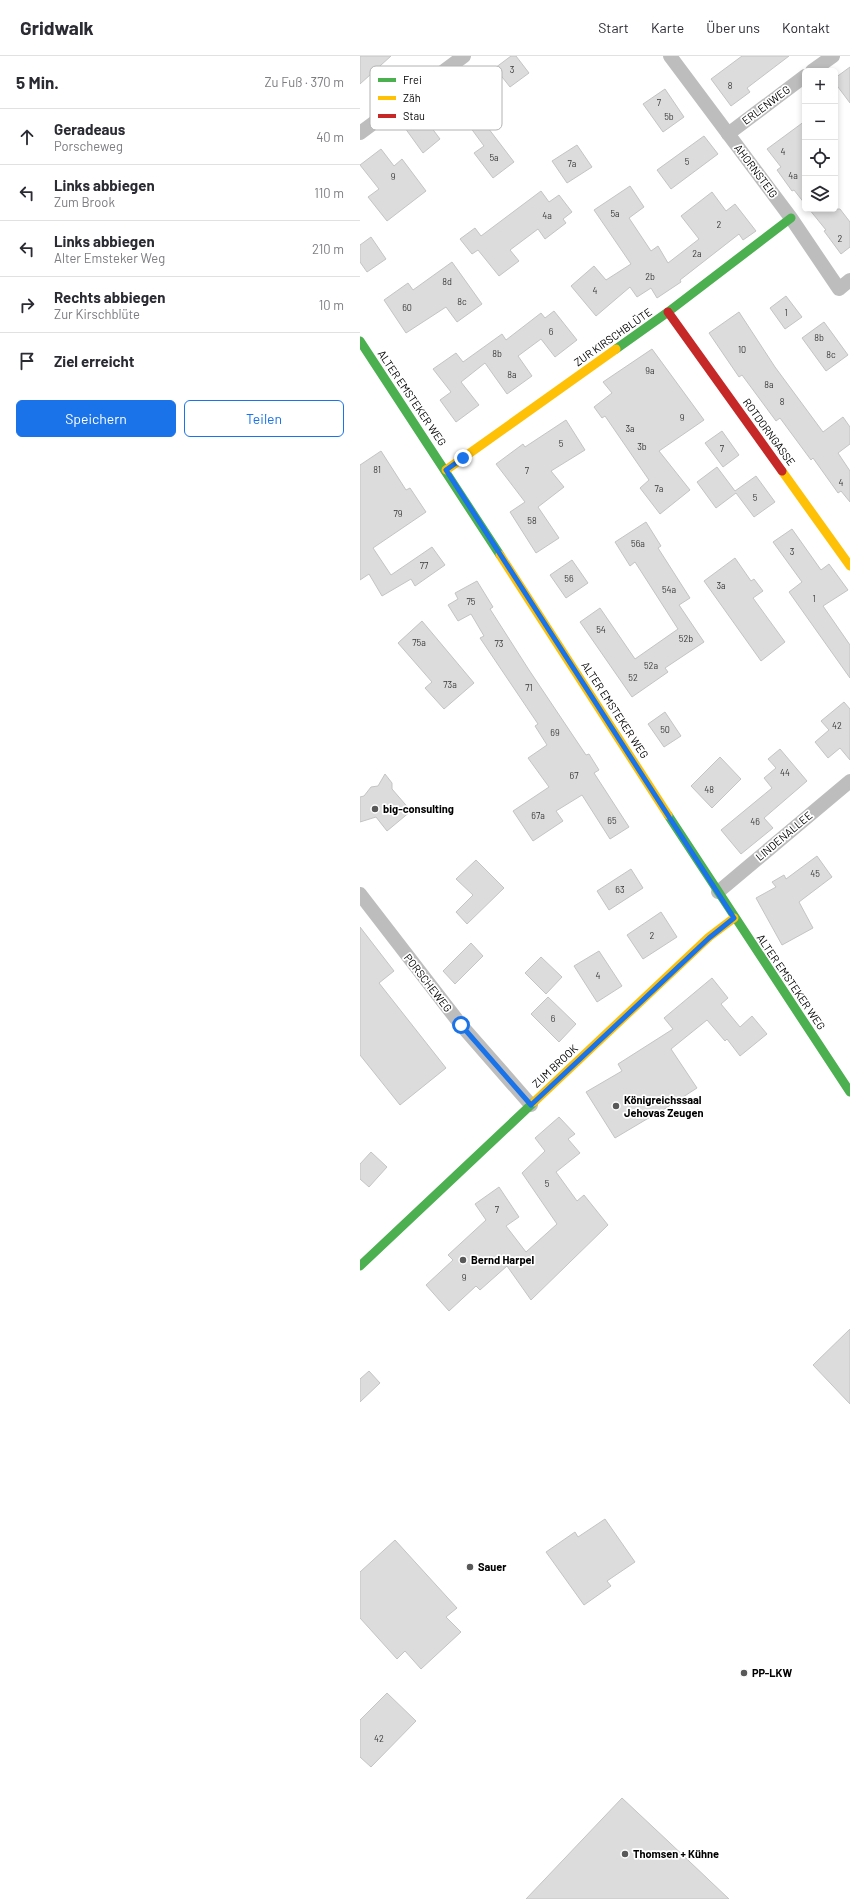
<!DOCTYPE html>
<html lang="de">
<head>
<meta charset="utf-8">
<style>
  :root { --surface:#fff; --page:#f2f2f3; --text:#2b2b33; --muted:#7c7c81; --line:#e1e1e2; --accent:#1a73e8 }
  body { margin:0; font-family:Barlow,sans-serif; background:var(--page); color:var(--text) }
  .controls { position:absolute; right:12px; top:12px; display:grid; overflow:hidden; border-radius:6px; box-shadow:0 2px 6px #0003 }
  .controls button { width:36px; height:36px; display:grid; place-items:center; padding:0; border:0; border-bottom:1px solid var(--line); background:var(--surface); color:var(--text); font:20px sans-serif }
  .stop { position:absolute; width:12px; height:12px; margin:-9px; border:3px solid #1a73e8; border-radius:50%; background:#fff }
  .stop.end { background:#1a73e8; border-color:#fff; box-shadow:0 1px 4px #0008 }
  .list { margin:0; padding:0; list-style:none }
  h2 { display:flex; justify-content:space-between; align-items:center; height:52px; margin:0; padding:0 16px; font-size:17px }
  h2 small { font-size:13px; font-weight:400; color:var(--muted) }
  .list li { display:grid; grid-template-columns:26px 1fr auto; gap:12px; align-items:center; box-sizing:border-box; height:56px; padding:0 16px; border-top:1px solid var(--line) }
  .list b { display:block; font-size:15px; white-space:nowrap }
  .list p { margin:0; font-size:13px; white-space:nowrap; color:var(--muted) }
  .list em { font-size:13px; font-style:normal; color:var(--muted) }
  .actions { display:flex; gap:8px; padding:12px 16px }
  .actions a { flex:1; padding:9px 0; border:1px solid var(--accent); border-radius:6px; text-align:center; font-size:14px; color:var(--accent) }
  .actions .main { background:var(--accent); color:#fff }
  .icon { flex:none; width:22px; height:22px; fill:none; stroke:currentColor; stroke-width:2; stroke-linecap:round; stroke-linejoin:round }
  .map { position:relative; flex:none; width:490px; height:1843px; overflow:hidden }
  header { display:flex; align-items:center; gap:24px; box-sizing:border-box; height:56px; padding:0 20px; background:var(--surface); border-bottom:1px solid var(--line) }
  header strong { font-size:19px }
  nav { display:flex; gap:22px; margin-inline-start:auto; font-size:14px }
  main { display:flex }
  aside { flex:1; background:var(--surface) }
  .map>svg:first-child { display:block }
  .building { fill:#dcdcdc; stroke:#c4c4c4 }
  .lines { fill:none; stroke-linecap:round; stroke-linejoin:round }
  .street { stroke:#bdbdbd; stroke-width:14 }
  .fast { stroke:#4caf50; stroke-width:9 }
  .slow { stroke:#ffc107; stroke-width:9 }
  .jam { stroke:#c62828; stroke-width:9 }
  .route { stroke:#1a73e8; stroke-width:5 }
  .poi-dot { fill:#595959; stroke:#fff; stroke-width:1.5 }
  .labels { text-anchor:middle; stroke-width:3.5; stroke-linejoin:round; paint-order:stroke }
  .number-label { font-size:9px; fill:#373737 }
  .street-label { font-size:11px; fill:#000; stroke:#fff }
  .poi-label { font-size:11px; font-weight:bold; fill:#000; stroke:#fff; text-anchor:start }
  .key { fill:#fff; stroke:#b2b2b2; stroke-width:1 }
  .key-label { font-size:11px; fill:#000 }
</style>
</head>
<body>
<header>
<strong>Gridwalk</strong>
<nav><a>Start</a><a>Karte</a><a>Über uns</a><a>Kontakt</a></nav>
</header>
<main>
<aside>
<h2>5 Min.<small>Zu Fuß · 370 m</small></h2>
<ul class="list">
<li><svg class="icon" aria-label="ahead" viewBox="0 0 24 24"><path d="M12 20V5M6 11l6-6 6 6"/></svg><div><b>Geradeaus</b><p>Porscheweg</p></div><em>40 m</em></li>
<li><svg class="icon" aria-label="left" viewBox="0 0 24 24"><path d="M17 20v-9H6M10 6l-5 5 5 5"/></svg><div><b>Links abbiegen</b><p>Zum Brook</p></div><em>110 m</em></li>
<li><svg class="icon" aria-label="left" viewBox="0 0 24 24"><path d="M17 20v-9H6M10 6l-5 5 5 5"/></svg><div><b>Links abbiegen</b><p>Alter Emsteker Weg</p></div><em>210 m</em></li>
<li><svg class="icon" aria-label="right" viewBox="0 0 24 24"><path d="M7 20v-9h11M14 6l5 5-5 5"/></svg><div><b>Rechts abbiegen</b><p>Zur Kirschblüte</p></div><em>10 m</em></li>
<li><svg class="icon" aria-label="arrive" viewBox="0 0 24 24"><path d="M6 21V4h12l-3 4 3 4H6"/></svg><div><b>Ziel erreicht</b></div></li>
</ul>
<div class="actions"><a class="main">Speichern</a><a>Teilen</a></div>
</aside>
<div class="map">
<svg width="490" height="1843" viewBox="0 0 490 1843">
  <rect width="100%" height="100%" fill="#fff"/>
  <g class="building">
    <polygon points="0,0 31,0 0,28"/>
    <polygon points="151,0 156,0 169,17 150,31 135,12"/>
    <polygon points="382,0 429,0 387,32 390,36 371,50 351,23"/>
    <polygon points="490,11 490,47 475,27 475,22"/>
    <polygon points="110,30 131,58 122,64 154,106 133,122 114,97 124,90 91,45"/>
    <polygon points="305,33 324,61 303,76 283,48"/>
    <polygon points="62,59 80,83 63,97 45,72"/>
    <polygon points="445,65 445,148 434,134 432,135 417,114 421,111 407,93"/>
    <polygon points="344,80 358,98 311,133 297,114"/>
    <polygon points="217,89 232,111 207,127 192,105"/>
    <polygon points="21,93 34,110 42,103 66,135 27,165 8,141 19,133 0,109"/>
    <polygon points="270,130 284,151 269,162 291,195 298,190 308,207 339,183 321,160 352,136 366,155 375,148 396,175 383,184 379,178 320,224 321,226 297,242 291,232 277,241 270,231 236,260 211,230 234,210 246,224 271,208 234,154"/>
    <polygon points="181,135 189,146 199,139 212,156 203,163 206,167 185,183 178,173 150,194 159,205 139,220 118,194 112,198 100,183 115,172 121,180"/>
    <polygon points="449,153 480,153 490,166 490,191 481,198 464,175 466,174"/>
    <polygon points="11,181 26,203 7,216 0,206 0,189"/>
    <polygon points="92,206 122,248 97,266 86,251 46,277 24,244 48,227 53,234"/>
    <polygon points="426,240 442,261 425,273 410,252"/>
    <polygon points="194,255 217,284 195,301 181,283 158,300 172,320 147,338 125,307 101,326 119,349 96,366 80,344 91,336 73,313 96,297 103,306 142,278 146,284 181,257 185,262"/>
    <polygon points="379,256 415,311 463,376 483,361 490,371 490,388 478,397 490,415 490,446 481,435 478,437 453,402 451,404 420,362 416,365 382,319 379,321 349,277"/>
    <polygon points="464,266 488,299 466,315 442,282"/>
    <polygon points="292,293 344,364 299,395 330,434 300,458 280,432 289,424 245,360 242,362 234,351 252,337 243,326"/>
    <polygon points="206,364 225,394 191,415 204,431 178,451 199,482 176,497 150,456 165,446 136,408 163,388 165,391"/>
    <polygon points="362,375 379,399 363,411 345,387"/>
    <polygon points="21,395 46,434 50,432 66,456 13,492 31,519 72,491 85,509 55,530 51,523 22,540 9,518 0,524 0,409"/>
    <polygon points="357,411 375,435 396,420 415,446 394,461 376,437 356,452 337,426"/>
    <polygon points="286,466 301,490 298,492 330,542 319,549 344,586 305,612 308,616 272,641 220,566 240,552 275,603 318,573 275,506 270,510 255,486"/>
    <polygon points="432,473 461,514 469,508 488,534 463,550 490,589 490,622 429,536 442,526 413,486"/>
    <polygon points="375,502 391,525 394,523 403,535 393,542 425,586 401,605 344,525"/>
    <polygon points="212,504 228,527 206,542 190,519"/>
    <polygon points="117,525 133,551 130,553 169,614 226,699 229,698 239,714 234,717 269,771 250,783 222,739 196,755 203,765 173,785 153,755 189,731 168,702 187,689 175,670 178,668 120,582 124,580 111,558 98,565 88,549 98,543 95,537"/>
    <polygon points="62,565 114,627 84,653 65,632 72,626 38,587"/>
    <polygon points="484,646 490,653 490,704 480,692 468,702 455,686 469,674 461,665"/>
    <polygon points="305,656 321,680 304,691 288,668"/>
    <polygon points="420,693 447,725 404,762 413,772 381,798 361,774 412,732 404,722 416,712 408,703"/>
    <polygon points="360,701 381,723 352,752 331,730"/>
    <polygon points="25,718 32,727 32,733 51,755 27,775 16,761 0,766 0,741 4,740 11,731 18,730"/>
    <polygon points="457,800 472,821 439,846 453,872 422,889 396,842 416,831 412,826 424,819 426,823"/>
    <polygon points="116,804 144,832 107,868 96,856 113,839 96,823"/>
    <polygon points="271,813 283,832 249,854 237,835"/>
    <polygon points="301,856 317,881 283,903 267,879"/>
    <polygon points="0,871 34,915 19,927 86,1012 40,1049 0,999"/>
    <polygon points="111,887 123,900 95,928 83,915"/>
    <polygon points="239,895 262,930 237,946 214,910"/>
    <polygon points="181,901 202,921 186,938 165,917"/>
    <polygon points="352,922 368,942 361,948 380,971 392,960 407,978 380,1000 367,983 365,985 347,964 311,993 337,1032 292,1061 292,1060 255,1082 226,1036 262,1015 258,1008 313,973 304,962"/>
    <polygon points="188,941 216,968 199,986 171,958"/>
    <polygon points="199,1061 215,1078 208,1083 220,1097 196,1116 217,1145 224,1139 248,1169 171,1244 147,1210 120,1234 116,1230 89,1255 66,1229 93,1204 88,1199 126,1164 115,1148 139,1131 159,1161 146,1170 166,1196 197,1168 162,1117 185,1095 175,1082"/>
    <polygon points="11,1096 27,1111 9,1131 0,1123 0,1108"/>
    <polygon points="490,1273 490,1348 453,1309"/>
    <polygon points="9,1315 20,1327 0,1346 0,1323"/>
    <polygon points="245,1463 275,1506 247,1525 251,1530 224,1549 186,1496 215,1476 218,1481"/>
    <polygon points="35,1484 97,1552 86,1561 101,1576 61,1613 45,1595 37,1603 0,1562 0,1516"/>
    <polygon points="27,1637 56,1665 11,1711 0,1701 0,1664"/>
    <polygon points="262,1742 310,1787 369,1843 166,1843"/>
  </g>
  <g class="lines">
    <g class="street">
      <polyline points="310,0 431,162 479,233 490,224"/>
      <polyline points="452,15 473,0"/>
      <polyline points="0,77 104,0"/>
      <polyline points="368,78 445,20"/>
      <polyline points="358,836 490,725"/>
      <polyline points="0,838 101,969 171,1049"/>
    </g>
    <g class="fast">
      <polyline points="0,285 140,499"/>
      <polyline points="256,293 308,256 431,162"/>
      <polyline points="308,759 490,1036"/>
      <polyline points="0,1210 174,1046"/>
    </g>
    <g class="slow">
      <polyline points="86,414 256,293"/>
      <polyline points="422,415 490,510"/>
      <polyline points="140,499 308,759"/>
      <polyline points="174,1046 349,881 374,862"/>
    </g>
    <polyline class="jam" points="308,256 422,415"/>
  </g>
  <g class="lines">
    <polyline class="route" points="101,969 171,1049 349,882 374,862 86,414 103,402"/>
  </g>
  <g class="poi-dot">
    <circle cx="15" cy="753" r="4"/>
    <circle cx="256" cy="1050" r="4"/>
    <circle cx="103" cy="1204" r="4"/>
    <circle cx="110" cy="1511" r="4"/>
    <circle cx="384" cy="1617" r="4"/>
    <circle cx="265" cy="1798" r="4"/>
  </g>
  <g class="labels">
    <g class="number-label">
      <text x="152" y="17">3</text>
      <text x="370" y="33">8</text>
      <text x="299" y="50">7</text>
      <text x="309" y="64">5b</text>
      <text x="423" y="99">4</text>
      <text x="134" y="105">5a</text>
      <text x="327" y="109">5</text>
      <text x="212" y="111">7a</text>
      <text x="433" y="123">4a</text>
      <text x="33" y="124">9</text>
      <text x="255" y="161">5a</text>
      <text x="187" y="163">4a</text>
      <text x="359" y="172">2</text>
      <text x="480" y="186">2</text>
      <text x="337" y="201">2a</text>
      <text x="290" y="224">2b</text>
      <text x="87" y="229">8d</text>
      <text x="235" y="238">4</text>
      <text x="102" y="249">8c</text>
      <text x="47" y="255">60</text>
      <text x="426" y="260">1</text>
      <text x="191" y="279">6</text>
      <text x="459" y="285">8b</text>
      <text x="382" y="297">10</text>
      <text x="137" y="301">8b</text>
      <text x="471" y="302">8c</text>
      <text x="290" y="318">9a</text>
      <text x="152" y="322">8a</text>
      <text x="409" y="332">8a</text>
      <text x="422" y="349">8</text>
      <text x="322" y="365">9</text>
      <text x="270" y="376">3a</text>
      <text x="201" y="391">5</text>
      <text x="282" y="394">3b</text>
      <text x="362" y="396">7</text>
      <text x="17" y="417">81</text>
      <text x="167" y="418">7</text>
      <text x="481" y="430">4</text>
      <text x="299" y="436">7a</text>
      <text x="395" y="445">5</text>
      <text x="38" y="461">79</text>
      <text x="172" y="468">58</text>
      <text x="278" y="491">56a</text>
      <text x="432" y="499">3</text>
      <text x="64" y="513">77</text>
      <text x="209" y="526">56</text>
      <text x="361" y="533">3a</text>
      <text x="309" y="537">54a</text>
      <text x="454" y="546">1</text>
      <text x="111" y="549">75</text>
      <text x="241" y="577">54</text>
      <text x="326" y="586">52b</text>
      <text x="59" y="590">75a</text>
      <text x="139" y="591">73</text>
      <text x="291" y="613">52a</text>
      <text x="273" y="625">52</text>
      <text x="90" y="632">73a</text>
      <text x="169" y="635">71</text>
      <text x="477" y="673">42</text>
      <text x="305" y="677">50</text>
      <text x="195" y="680">69</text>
      <text x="425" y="720">44</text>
      <text x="214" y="723">67</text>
      <text x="349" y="737">48</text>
      <text x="178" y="763">67a</text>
      <text x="252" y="768">65</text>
      <text x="395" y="769">46</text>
      <text x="455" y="821">45</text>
      <text x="260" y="837">63</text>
      <text x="292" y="883">2</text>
      <text x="238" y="923">4</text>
      <text x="193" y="966">6</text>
      <text x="187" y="1131">5</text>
      <text x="137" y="1157">7</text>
      <text x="104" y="1225">9</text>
      <text x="19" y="1686">42</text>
    </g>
    <g class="street-label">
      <text transform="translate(406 49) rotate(-37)" y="4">ERLENWEG</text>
      <text transform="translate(396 115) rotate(53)" y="4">AHORNSTEIG</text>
      <text transform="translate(253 281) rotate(-35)" y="4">ZUR KIRSCHBLÜTE</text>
      <text transform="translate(52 342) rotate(56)" y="4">ALTER EMSTEKER WEG</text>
      <text transform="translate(409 376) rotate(54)" y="4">ROTDORNGASSE</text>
      <text transform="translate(255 654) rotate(57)" y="4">ALTER EMSTEKER WEG</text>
      <text transform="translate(424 780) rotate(-40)" y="4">LINDENALLEE</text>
      <text transform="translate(431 926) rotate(56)" y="4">ALTER EMSTEKER WEG</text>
      <text transform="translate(68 927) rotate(52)" y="4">PORSCHEWEG</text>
      <text transform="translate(195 1010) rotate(-43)" y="4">ZUM BROOK</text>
    </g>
    <g class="poi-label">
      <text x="23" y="757">big-consulting</text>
      <text x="264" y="1048">Königreichssaal<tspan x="264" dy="13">Jehovas Zeugen</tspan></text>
      <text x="111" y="1208">Bernd Harpel</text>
      <text x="118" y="1515">Sauer</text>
      <text x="392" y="1621">PP-LKW</text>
      <text x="273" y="1802">Thomsen + Kühne</text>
    </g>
  </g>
  <rect x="10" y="10" width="132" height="64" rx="6" class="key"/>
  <rect x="18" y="22" width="18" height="4" fill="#4caf50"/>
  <rect x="18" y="40" width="18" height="4" fill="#ffc107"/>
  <rect x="18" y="58" width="18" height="4" fill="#c62828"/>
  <g class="key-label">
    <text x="43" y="28">Frei</text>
    <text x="43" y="46">Zäh</text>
    <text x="43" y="64">Stau</text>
  </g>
</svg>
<div class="controls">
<button>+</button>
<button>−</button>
<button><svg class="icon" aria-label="locate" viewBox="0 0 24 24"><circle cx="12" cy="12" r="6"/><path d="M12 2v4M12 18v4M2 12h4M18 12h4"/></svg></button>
<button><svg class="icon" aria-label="layers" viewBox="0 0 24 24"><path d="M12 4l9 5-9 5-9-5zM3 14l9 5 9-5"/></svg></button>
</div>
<div class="stop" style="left:101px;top:969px"></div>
<div class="stop end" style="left:103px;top:402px"></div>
</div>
</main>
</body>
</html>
